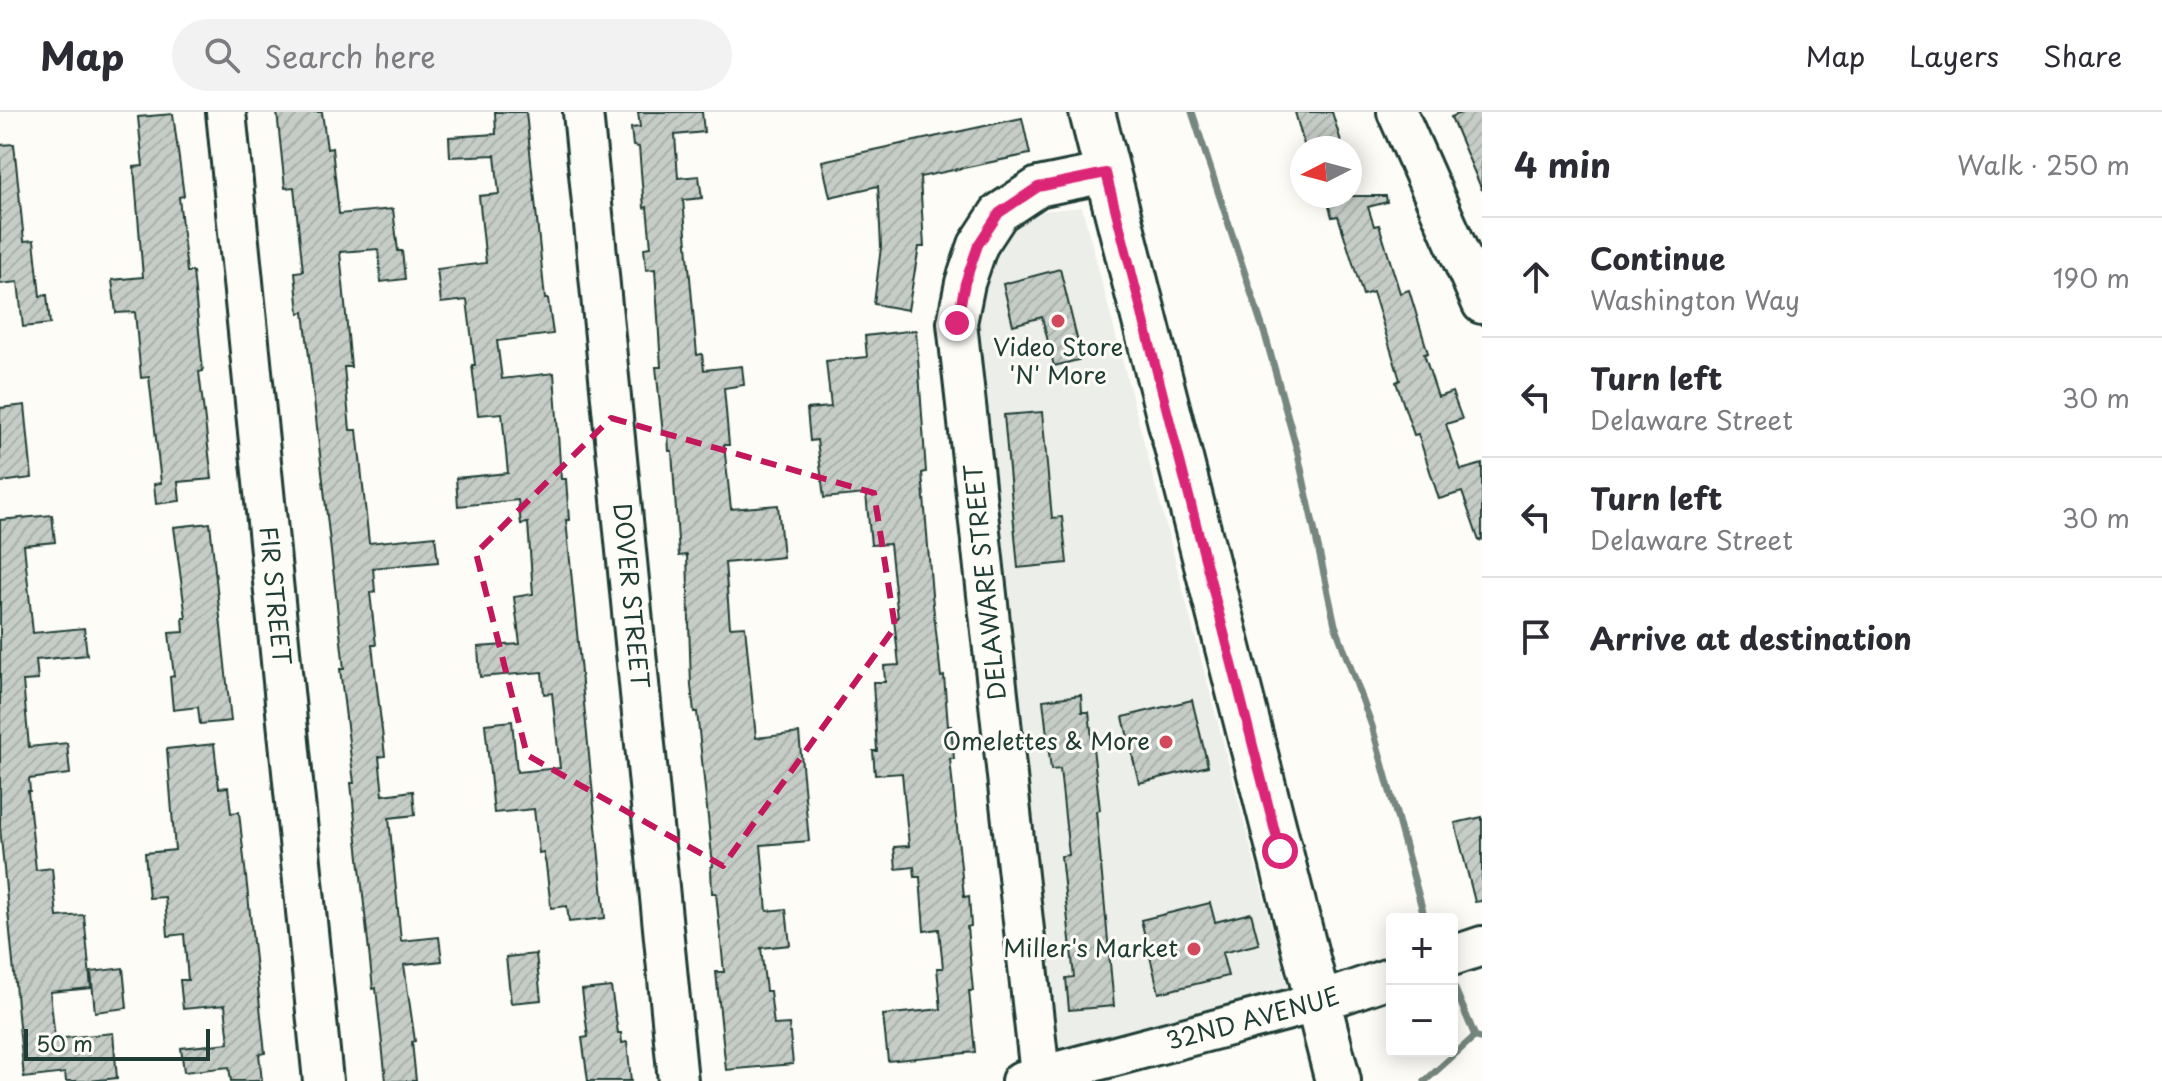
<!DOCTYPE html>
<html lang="en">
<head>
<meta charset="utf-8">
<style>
  :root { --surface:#fff; --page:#f2f2f3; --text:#2b2b33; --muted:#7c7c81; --line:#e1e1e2 }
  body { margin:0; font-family:"Playpen Sans",sans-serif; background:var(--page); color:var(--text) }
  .controls { position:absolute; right:24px; bottom:24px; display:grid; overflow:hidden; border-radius:8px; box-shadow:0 4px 20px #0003 }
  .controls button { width:72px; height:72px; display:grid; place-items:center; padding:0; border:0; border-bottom:2px solid var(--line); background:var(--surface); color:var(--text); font:40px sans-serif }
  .compass { position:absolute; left:1290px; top:24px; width:72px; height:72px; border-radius:50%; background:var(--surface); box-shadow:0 4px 20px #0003; rotate:264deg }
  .scale { position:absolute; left:24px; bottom:20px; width:186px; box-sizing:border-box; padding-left:8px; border:4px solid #1f3d34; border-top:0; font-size:22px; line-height:28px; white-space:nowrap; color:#1f3d34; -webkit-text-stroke:6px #fdfcf7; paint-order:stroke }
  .stop { position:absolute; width:24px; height:24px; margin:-18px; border:6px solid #db2777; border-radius:50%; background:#fff }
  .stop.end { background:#db2777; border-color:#fff; box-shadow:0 2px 8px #0008 }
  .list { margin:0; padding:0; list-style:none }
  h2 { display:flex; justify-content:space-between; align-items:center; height:104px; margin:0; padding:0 32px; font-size:34px }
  h2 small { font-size:26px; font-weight:400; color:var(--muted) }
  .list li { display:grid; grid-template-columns:52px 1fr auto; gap:24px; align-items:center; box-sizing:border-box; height:120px; padding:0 32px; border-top:2px solid var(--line) }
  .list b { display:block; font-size:30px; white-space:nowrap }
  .list p { margin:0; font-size:26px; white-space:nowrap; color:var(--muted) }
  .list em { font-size:26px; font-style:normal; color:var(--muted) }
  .icon { flex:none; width:44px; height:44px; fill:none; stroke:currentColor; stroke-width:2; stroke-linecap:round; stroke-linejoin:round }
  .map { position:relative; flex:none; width:1482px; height:969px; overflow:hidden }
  header { display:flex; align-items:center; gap:48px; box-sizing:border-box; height:112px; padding:0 40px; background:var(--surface); border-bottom:2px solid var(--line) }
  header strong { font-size:38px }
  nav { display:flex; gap:44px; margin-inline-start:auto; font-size:28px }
  .search { width:560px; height:72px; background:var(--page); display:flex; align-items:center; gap:20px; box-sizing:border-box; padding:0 28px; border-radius:44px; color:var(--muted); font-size:30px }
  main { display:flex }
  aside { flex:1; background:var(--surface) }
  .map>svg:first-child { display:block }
  .built { fill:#eceee9 }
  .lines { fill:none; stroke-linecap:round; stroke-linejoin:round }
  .stream { stroke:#75877f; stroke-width:7 }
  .building { fill:url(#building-hatch); stroke:#1f3d34; stroke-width:2 }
  .minor-casing { stroke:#1f3d34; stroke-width:44 }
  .major-casing { stroke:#1f3d34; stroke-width:50 }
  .minor { stroke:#fdfcf7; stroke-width:38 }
  .major { stroke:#fdfcf7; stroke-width:44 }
  .route { stroke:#db2777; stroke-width:10 }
  .marked { fill:none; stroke:#c2185b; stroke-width:6; stroke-dasharray:16 10; stroke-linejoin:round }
  .poi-dot { fill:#d1495b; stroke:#fdfcf7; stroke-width:3 }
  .labels { text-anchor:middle; stroke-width:6; stroke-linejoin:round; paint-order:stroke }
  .poi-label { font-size:24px; fill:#1f3d34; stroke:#fdfcf7; text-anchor:end }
  .street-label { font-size:24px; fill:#1f3d34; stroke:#fdfcf7 }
</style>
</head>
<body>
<header>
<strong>Map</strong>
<div class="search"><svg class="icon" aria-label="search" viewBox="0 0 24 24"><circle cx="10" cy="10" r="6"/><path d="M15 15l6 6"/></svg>Search here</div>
<nav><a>Map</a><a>Layers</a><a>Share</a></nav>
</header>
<main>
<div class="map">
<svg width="1482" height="969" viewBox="0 0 1482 969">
  <defs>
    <pattern id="building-hatch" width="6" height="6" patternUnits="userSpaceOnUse" patternTransform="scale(2)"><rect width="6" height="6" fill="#c6cdc7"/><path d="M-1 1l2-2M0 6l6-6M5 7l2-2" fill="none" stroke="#aab1ac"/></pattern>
  </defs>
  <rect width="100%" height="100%" fill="#fdfcf7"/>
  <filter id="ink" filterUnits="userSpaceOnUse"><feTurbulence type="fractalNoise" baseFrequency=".0125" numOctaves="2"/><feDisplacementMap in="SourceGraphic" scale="16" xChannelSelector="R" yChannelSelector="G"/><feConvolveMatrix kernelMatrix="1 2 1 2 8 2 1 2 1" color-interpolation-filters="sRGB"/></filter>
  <g filter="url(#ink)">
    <polygon class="built" points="1082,95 1288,877 1055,949 977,206 984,168 1009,120 1041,99"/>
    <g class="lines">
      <g class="stream">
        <polyline points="1192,0 1266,226 1297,338 1335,513 1372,614 1425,807"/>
        <polyline points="1452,870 1475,924 1482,927"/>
        <polyline points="1425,969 1475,924"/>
      </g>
    </g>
    <g class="building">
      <polygon points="277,0 322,0 327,37 332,36 339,102 393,97 398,139 402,139 405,167 381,170 378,137 340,140 351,255 344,255 350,318 357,318 369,431 435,424 438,450 373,456 375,480 370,481 376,533 372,533 385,644 379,645 383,683 413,679 415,703 389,706 401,829 439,825 442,849 404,853 415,929 412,930 416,969 386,969 376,876 373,877 351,671 354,671 340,557 344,557 336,484 304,200 299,201 295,160 303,159 294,75 285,76"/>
      <polygon points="495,0 526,0 545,187 548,187 553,222 497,229 502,267 554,261 561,367 566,367 569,408 566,408 605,806 569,810 567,794 551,796 546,753 543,740 539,741 534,697 494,701 485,612 512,609 517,660 560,656 552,581 544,582 542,560 480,565 478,535 520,532 514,485 533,482 528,411 521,412 518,388 458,394 456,366 508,361 502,301 478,303 472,253 475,253 467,188 441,191 437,157 486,151 479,84 499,82 495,43 450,45 449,25 496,22"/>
      <polygon points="638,0 702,0 704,20 675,23 678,66 699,64 702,86 683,88 697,243 702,242 704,258 742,254 744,273 724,276 729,333 724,333 731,397 778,393 783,445 725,451 730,515 745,514 756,626 799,621 809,729 761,733 767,799 786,797 790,833 761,836 766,879 770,879 774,913 789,912 793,952 726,958 716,860 724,860 716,781 712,781 711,755 713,754 697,600 694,600 691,574 687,443 679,444 672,339 669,339 668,322 663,322 656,255 661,255 655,157 646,158 644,136 651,135 647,95 644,96 639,35 633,34 631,16 640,15"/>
      <polygon points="1295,0 1332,0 1343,36 1305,36"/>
      <polygon points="1463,0 1482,0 1482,78 1451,5"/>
      <polygon points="173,2 184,84 179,85 187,160 193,160 203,259 199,260 212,367 178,370 180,389 156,392 154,372 161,371 149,265 141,266 135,200 116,201 112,168 143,165 134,55 143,54 138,5"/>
      <polygon points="1022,6 1030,42 920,65 924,135 919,135 908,198 874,192 881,135 878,74 830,85 822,49"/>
      <polygon points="14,32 24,129 34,128 40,184 47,183 50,212 23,215 18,170 0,172 0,33"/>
      <polygon points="1326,84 1386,84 1387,90 1368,95 1374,114 1379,113 1400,181 1409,178 1428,241 1424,242 1438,285 1452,280 1462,307 1446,312 1461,358 1482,352 1482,428 1479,429 1462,380 1439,387 1418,322 1414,323 1396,270 1400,268 1373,180 1363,183 1338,104 1332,105"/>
      <polygon points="1060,157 1082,247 1054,254 1042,205 1013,213 1003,172"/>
      <polygon points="916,218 926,360 922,361 932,483 941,565 944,564 948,614 951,614 954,647 950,647 964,785 969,784 971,814 967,815 973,879 969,879 975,940 888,949 883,903 941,897 937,856 943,856 939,817 924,819 920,765 915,765 914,755 896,757 894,735 909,734 902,661 875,663 873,639 877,639 873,570 885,570 884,554 899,553 894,507 898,506 890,432 871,433 866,382 824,386 817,328 810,329 807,297 831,295 826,249 867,245 865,224"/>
      <polygon points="25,293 32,366 0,370 0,296"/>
      <polygon points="1042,300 1052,406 1062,405 1067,451 1018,456 1004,303"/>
      <polygon points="52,403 55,430 24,433 33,521 84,516 87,543 36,548 38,568 23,569 29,635 67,631 70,662 29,667 30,679 28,679 36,758 52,756 57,805 84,803 91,876 50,880 55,927 113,921 117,966 89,969 66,969 65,961 24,966 0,715 0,408"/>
      <polygon points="210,411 231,609 200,612 198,595 173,598 170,565 174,564 169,521 184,520 183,506 186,506 174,415"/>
      <polygon points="1081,583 1082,600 1089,600 1100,698 1096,699 1114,894 1069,898 1066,866 1074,865 1061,744 1069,743 1060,657 1051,658 1043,588"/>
      <polygon points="1192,588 1208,654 1139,671 1123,605"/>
      <polygon points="214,632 219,676 228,675 231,701 239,700 265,941 259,942 262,969 231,969 229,955 184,960 181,936 229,931 225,893 183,897 180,868 188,868 184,822 168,824 165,785 149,786 145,741 175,738 167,637"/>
      <polygon points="1482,705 1482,789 1475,790 1455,711"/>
      <polygon points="1210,791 1215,810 1251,801 1259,832 1222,841 1228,864 1159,881 1141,808"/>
      <polygon points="536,842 541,888 511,891 506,845"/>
      <polygon points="123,856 127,896 95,900 91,860"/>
      <polygon points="611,875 618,921 621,921 622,931 627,930 631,969 588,969 582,926 588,925 582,878"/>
    </g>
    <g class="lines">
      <g class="minor-casing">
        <g id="minor">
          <path id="s1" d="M226,0L323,969"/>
          <path id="s2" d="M583,0L678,969"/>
          <polyline points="1397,0 1482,192"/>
          <polyline points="1452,844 1482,834"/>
          <polyline points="1040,963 957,211 965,171 978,133 999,101 1038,75 1106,61"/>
          <path id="s3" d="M1021,969L1319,890L1392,865"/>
        </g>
      </g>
      <g class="major-casing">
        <polyline id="major" points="1092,0 1338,969"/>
      </g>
      <use href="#minor" class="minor"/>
      <use href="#major" class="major"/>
    </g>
  </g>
  <g class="lines" filter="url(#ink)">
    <polyline class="route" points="957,211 965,171 978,133 999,101 1038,75 1106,61 1280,739"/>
  </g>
  <path class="marked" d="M611,306L874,381L895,515L723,754L527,643L476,441Z"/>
  <g class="poi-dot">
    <circle cx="1058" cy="209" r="8"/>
    <circle cx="1166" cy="630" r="8"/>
    <circle cx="1194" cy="837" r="8"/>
  </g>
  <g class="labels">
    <g class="poi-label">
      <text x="1058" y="244" text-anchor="middle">Video Store<tspan x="1058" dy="28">'N' More</tspan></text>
      <text x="1150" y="638">Omelettes &amp; More</text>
      <text x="1178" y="845">Miller's Market</text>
    </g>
    <g class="street-label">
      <text transform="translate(986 470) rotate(-96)" y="8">DELAWARE STREET</text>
      <text dy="8" stroke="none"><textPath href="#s1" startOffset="486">FIR STREET</textPath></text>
      <text dy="8" stroke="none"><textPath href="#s2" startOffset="486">DOVER STREET</textPath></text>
      <text dy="8" stroke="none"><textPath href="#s3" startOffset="240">32ND AVENUE</textPath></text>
    </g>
  </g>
</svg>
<div class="controls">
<button>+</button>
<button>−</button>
</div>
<svg class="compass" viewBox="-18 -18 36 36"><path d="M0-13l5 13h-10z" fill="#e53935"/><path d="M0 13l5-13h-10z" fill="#7c7c81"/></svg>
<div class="scale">50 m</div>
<div class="stop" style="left:1280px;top:739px"></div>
<div class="stop end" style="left:957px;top:211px"></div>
</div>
<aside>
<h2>4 min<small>Walk · 250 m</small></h2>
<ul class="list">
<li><svg class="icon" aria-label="ahead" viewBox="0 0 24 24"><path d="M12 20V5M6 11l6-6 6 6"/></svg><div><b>Continue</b><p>Washington Way</p></div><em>190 m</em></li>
<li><svg class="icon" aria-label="left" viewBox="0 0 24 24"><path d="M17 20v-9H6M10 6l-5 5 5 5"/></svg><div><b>Turn left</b><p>Delaware Street</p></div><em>30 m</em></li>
<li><svg class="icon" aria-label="left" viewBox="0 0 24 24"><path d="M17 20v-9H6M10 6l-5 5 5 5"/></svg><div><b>Turn left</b><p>Delaware Street</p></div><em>30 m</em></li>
<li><svg class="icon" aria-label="arrive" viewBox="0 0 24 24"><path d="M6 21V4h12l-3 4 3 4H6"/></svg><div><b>Arrive at destination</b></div></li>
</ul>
</aside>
</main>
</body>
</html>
